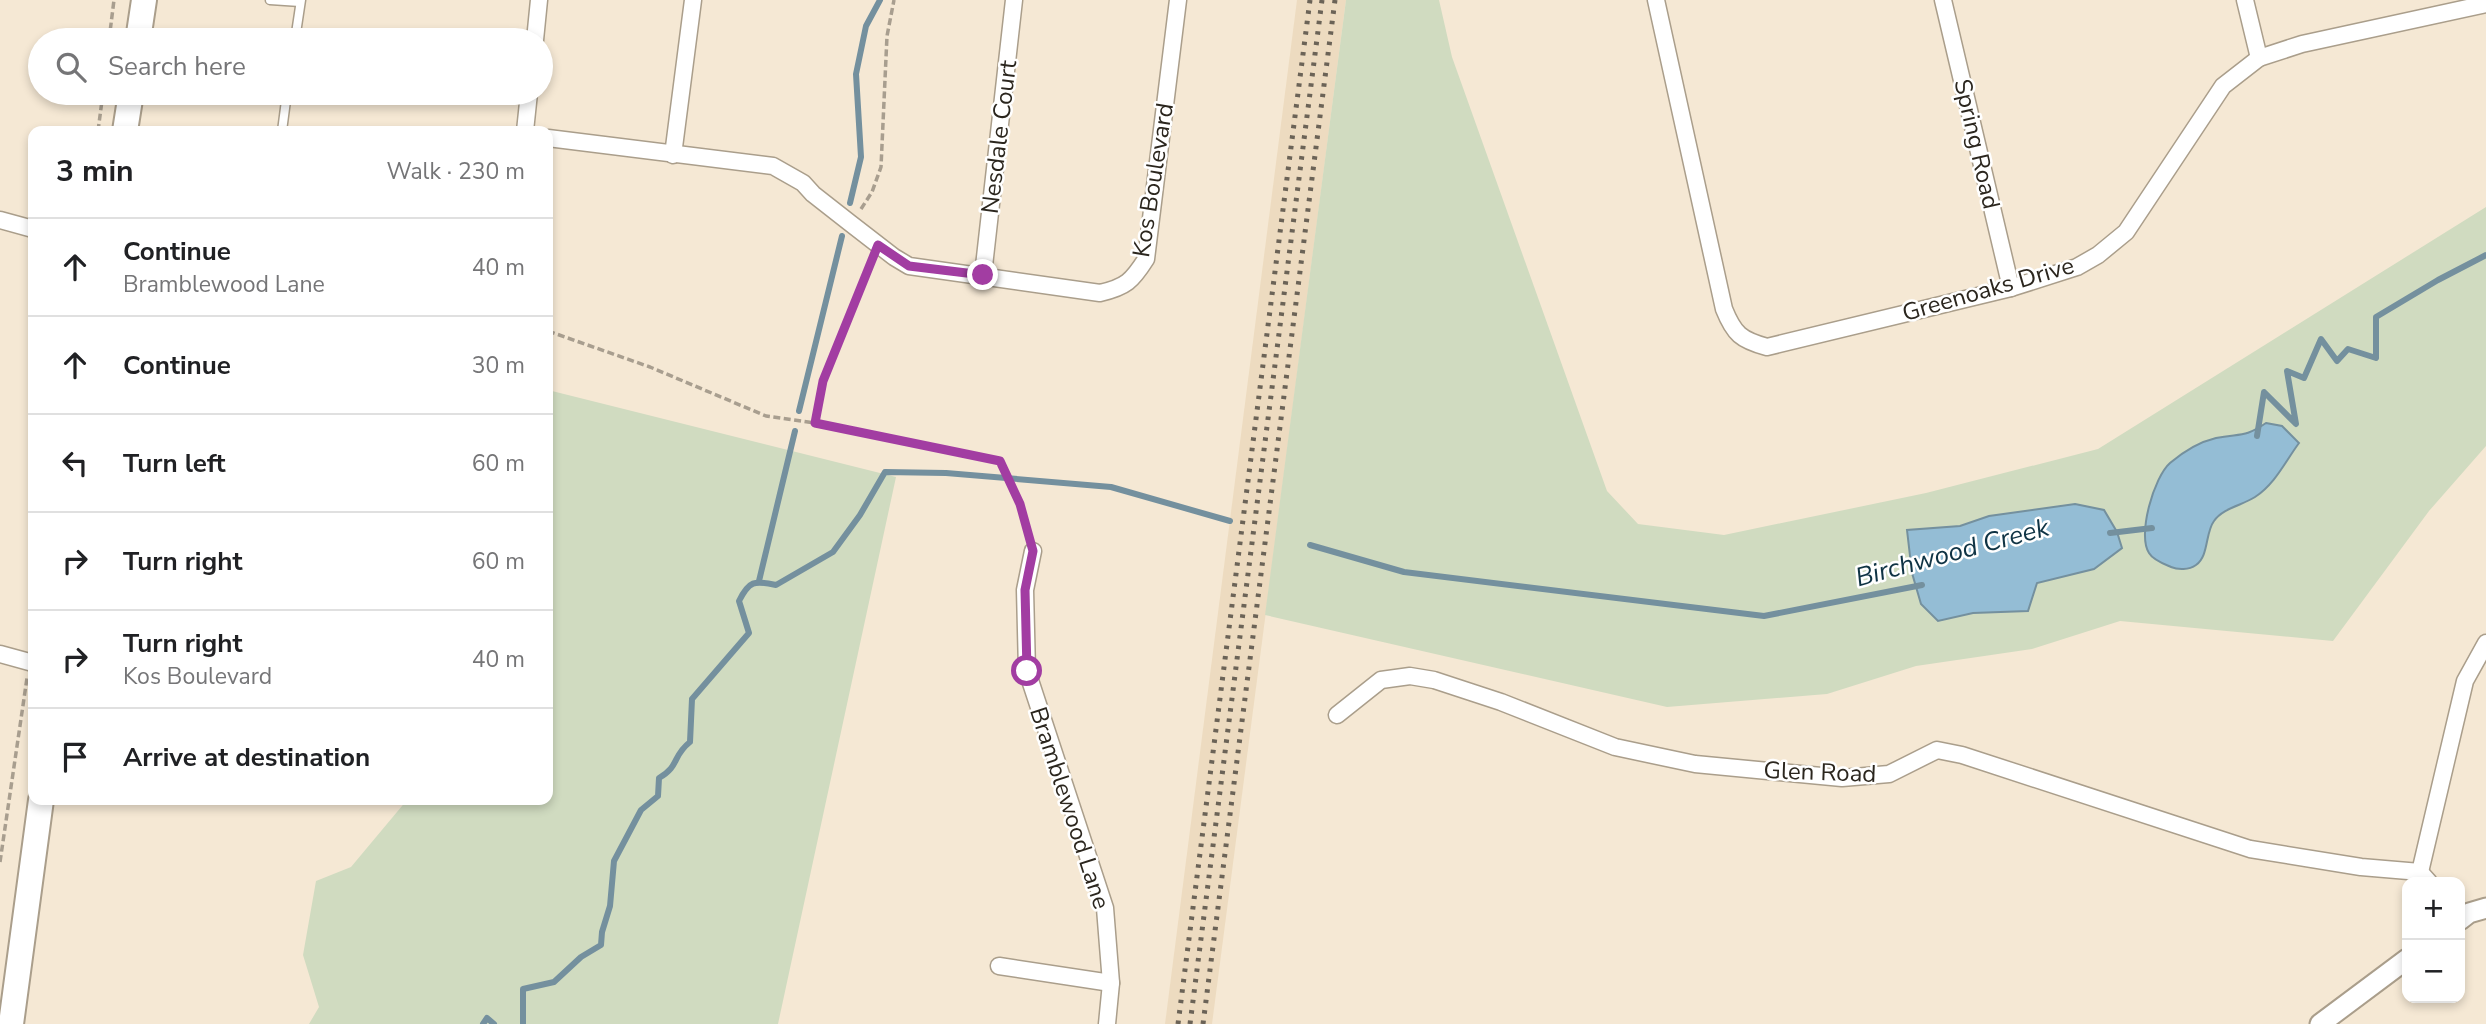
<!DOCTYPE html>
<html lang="en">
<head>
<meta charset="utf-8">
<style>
  :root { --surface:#fff; --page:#f2f2f2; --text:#202124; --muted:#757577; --line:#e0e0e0 }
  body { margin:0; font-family:"Nunito Sans",sans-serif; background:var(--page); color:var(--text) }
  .controls { position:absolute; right:21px; bottom:21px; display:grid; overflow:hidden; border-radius:14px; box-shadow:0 4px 10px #0003 }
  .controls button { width:63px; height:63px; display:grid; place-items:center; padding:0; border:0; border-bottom:2px solid var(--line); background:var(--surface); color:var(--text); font:35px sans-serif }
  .stop { position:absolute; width:21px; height:21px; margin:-16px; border:5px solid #a23da2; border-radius:50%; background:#fff }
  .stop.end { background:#a23da2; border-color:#fff; box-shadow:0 2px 7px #0008 }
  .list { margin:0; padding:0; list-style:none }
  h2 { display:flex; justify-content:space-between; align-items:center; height:91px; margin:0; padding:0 28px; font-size:30px }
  h2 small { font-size:23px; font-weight:400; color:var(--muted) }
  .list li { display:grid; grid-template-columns:46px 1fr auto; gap:21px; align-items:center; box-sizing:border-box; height:98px; padding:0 28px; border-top:2px solid var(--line) }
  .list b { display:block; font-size:26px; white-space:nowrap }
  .list p { margin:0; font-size:23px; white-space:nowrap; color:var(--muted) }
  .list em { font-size:23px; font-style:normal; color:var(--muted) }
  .icon { flex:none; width:38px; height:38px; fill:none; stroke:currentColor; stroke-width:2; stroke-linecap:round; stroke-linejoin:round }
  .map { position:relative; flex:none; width:2486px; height:1024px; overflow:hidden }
  .search { position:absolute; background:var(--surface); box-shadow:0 4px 10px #0003; left:28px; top:28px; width:525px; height:77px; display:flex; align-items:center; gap:18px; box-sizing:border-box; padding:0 24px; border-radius:38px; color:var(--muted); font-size:26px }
  .panel { position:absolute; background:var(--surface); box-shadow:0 4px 10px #0003; left:28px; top:126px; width:525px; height:679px; border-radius:14px }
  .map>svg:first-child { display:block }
  .built { fill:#eddbc0 }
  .green { fill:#d0dbc0 }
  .water { fill:#94bdd5; stroke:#74909e; stroke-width:2 }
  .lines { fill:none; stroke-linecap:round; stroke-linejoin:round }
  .stream { stroke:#74909e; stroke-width:6 }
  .service-casing { stroke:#aa9e8b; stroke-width:11 }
  .minor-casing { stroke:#aa9e8b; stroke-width:19 }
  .tertiary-casing { stroke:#aa9e8b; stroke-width:23 }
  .primary-casing { stroke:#aa9e8b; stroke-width:28 }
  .path { stroke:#a89e8f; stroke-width:3.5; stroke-dasharray:7 3.5; stroke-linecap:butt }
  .service { stroke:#fff; stroke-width:8 }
  .minor { stroke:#fff; stroke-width:16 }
  .tertiary { stroke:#fff; stroke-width:19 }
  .primary { stroke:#fff; stroke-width:24 }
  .rail { stroke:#6b6357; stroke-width:5; stroke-dasharray:3.5 7; stroke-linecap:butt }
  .route { stroke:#a23da2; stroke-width:9 }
  .labels { text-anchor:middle; stroke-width:5; stroke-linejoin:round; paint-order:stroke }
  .street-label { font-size:24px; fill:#2b261e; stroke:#fff }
  .water-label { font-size:26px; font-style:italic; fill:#0f3344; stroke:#fff }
</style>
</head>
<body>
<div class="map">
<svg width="2486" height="1024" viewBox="0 0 2486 1024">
  <rect width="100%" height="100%" fill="#f5e8d4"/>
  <polygon class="built" points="1297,0 1346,0 1212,1024 1165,1024"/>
  <g class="green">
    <polygon points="1346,0 1439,0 1452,57 1607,491 1638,524 1724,535 1926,493 2098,449 2486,207 2486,446 2429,511 2333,641 2120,621 2032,649 1916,666 1827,694 1667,707 1265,615"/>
    <polygon points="548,390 896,477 778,1024 309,1024 319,1007 303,955 316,881 351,867 407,800 548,800"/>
  </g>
  <g class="water">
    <path d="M2266,423L2282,426L2299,443C2285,462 2275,484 2255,497C2243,505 2223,508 2214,521C2205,533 2209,556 2196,565C2189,570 2178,570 2171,567C2164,564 2153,560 2149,553C2137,535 2154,477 2170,463C2183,452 2199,442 2216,438C2241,433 2244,438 2266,423Z"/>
    <polygon points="2075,504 2104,510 2117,532 2122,548 2094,569 2037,583 2028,611 1973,613 1938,621 1921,604 1912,573 1907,530 1960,526 1989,516"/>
  </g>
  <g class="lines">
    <g class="stream">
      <polyline points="850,203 861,157 856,74 866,26 880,0"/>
      <polyline points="799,411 842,236"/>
      <polyline points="2257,436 2264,392 2296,424 2287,371 2304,378 2321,339 2337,361 2348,349 2376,358 2376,317 2438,280 2486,255"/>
      <polyline points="2110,533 2152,528"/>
      <polyline points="1310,545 1404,572 1764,616 1922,585"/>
      <polyline points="759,581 795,431"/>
      <polyline points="483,1024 487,1018 494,1024"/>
      <path d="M523,1024V989L554,982L581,957L601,945L602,932L610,906L614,861L641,810L658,796L659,778C680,766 672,756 690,742L692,699L749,633L739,601C749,581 754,580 776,585L833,552L860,515L885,472L946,473L1111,487L1230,521"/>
    </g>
    <g class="service-casing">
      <g id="service">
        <polyline points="270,0 300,2"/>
        <polyline points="295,40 301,0"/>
        <polyline points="282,131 287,93"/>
      </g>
    </g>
    <g class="minor-casing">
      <g id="minor">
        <path d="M1656,0L1724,309C1734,334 1741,340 1767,347L2011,288L2077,267L2098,255L2126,232L2223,86L2259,58L2302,44L2486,4"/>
        <polyline points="1943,0 2011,288"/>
        <polyline points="2245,0 2259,58"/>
        <polyline points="535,40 539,0"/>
        <polyline points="525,131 529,93"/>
        <path d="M548,138L773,166L803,183L813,194L850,223L894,257L909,266L1100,293C1126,287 1132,281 1146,259L1178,0"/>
        <polyline points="673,155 693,0"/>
        <polyline points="0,220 33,229"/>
        <polyline points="983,275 1014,0"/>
        <polyline points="1033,551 1025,590 1027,671 1105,908 1111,983 1107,1024"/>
        <polyline points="0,654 33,663"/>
        <polyline points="1337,715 1381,680 1410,676 1434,680 1501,702 1615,747 1695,764 1842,778 1889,774 1937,750 1962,755 2250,849 2361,867 2420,872 2429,882"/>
        <polyline points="2420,872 2465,681 2486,643"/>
        <polyline points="999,966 1111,983"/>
      </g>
    </g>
    <g class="tertiary-casing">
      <g id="tertiary">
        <polyline points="2460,920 2469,913 2486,908"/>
        <polyline points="2320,1024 2407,959"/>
      </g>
    </g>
    <g class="primary-casing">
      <g id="primary">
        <polyline points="138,40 144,0"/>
        <polyline points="125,131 131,93"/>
        <polyline points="11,1024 41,800"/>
      </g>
    </g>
    <g class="path">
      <polyline points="109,40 114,0"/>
      <polyline points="98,131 103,93"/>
      <polyline points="861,209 872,192 881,167 887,36 894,0"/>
      <polyline points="548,331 650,367 766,416 815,423 1000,461 1020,504 1029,537"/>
      <polyline points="815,423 823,381 872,260"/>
      <polyline points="32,646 33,634"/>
      <polyline points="0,862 27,678"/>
    </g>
    <use href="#service" class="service"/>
    <use href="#minor" class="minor"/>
    <use href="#tertiary" class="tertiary"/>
    <use href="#primary" class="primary"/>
    <g class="rail">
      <polyline points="1178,1024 1310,0"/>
      <polyline points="1190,1024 1322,0"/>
      <polyline points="1203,1024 1335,0"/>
    </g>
  </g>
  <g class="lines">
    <polyline class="route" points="983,275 909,266 878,245 823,381 815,423 1000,461 1020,504 1033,551 1025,590 1027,671"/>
  </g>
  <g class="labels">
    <g class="street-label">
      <text transform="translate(999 137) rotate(-83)" y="8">Nesdale Court</text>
      <text transform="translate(1977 144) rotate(77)" y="8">Spring Road</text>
      <text transform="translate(1153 180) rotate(-81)" y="8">Kos Boulevard</text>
      <text transform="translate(1988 289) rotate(-16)" y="8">Greenoaks Drive</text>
      <text transform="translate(1820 772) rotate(2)" y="8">Glen Road</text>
      <text transform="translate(1070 808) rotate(72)" y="8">Bramblewood Lane</text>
    </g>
    <g class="water-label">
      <text transform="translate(1952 552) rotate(-15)" y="9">Birchwood Creek</text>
    </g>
  </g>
</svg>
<div class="controls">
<button>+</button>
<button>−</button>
</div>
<div class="stop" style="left:1027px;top:671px"></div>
<div class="stop end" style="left:983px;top:275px"></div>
<div class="search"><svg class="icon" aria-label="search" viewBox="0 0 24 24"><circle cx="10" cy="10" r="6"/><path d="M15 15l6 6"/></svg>Search here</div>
<section class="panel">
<h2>3 min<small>Walk · 230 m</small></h2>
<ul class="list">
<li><svg class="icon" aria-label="ahead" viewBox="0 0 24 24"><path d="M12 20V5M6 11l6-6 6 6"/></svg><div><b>Continue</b><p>Bramblewood Lane</p></div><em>40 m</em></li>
<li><svg class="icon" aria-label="ahead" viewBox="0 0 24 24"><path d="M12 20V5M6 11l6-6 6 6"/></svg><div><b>Continue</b></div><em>30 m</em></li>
<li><svg class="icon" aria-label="left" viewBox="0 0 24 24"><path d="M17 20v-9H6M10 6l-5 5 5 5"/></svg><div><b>Turn left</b></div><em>60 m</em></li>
<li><svg class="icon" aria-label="right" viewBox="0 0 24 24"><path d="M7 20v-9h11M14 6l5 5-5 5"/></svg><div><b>Turn right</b></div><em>60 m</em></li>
<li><svg class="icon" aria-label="right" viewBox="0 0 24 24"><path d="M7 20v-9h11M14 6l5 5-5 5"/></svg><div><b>Turn right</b><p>Kos Boulevard</p></div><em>40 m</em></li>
<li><svg class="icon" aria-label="arrive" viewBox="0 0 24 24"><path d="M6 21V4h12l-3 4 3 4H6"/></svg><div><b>Arrive at destination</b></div></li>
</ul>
</section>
</div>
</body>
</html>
